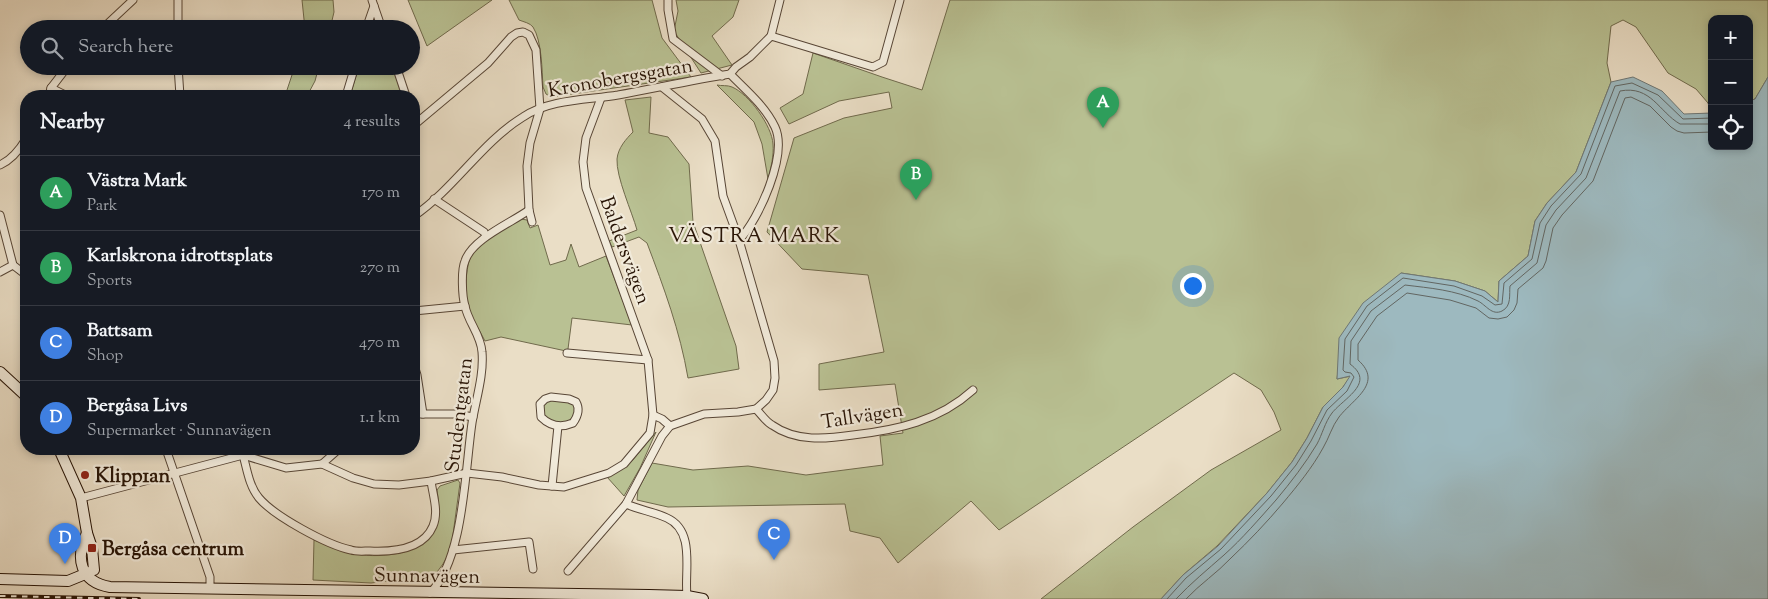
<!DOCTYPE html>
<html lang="en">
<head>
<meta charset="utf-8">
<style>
  :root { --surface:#171b24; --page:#20242c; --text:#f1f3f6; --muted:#9ea1a6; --line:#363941; --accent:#b45309 }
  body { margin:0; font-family:"Sorts Mill Goudy",serif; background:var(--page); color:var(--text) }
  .controls { position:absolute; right:15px; top:15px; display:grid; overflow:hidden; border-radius:10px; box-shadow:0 2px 8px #0003 }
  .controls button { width:45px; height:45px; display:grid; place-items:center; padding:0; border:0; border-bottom:1px solid var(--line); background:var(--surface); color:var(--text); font:25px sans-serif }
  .you { position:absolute; left:1192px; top:285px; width:18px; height:18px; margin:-12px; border:4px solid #fff; border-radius:50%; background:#1a73e8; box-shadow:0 0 0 8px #1a73e833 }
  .badge { display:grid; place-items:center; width:32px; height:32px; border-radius:50%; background:var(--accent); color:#fff; font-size:16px; font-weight:700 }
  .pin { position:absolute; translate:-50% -41px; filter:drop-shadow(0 1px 2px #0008) }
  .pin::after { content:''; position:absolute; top:26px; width:18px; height:15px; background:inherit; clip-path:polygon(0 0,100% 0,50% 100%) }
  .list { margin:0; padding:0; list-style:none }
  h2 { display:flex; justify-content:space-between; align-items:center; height:65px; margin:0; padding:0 20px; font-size:21px }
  h2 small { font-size:16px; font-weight:400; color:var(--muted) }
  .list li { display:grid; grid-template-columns:32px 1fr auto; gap:15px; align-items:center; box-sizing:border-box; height:75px; padding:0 20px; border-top:1px solid var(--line) }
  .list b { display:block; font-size:19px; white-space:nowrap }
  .list p { margin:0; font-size:16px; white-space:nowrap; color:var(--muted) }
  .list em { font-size:16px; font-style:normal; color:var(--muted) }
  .icon { flex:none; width:28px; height:28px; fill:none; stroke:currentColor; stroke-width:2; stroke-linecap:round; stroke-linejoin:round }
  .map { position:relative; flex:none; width:1768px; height:599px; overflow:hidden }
  .search { position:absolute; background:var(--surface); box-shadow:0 2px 8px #0003; left:20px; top:20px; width:400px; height:55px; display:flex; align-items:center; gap:12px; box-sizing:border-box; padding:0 18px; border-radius:28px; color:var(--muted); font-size:19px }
  .panel { position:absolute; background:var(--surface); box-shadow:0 2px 8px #0003; left:20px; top:90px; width:400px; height:365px; border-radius:20px }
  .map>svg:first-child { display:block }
  .green { fill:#b9c193; stroke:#706a4c }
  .water { fill:#9db9bf; stroke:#6e7775 }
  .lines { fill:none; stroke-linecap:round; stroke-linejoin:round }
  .shore { stroke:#626662; stroke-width:1 }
  .street-casing { stroke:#584636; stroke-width:9 }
  .secondary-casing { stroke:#281406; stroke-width:12 }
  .street { stroke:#f1eada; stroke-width:7 }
  .secondary { stroke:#f1eada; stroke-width:10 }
  .rail-casing { stroke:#281406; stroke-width:4 }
  .rail { stroke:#f1eada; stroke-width:2; stroke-dasharray:5.5; stroke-linecap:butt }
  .poi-dot { fill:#8f2418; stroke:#f1eada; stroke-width:2 }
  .labels { text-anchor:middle; stroke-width:4.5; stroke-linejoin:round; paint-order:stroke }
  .street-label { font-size:20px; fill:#281406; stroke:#f1eada }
  .poi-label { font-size:20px; font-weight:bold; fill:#281406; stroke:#f1eada; text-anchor:start }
  .neighbourhood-label { font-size:21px; letter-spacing:1px; fill:#281406; stroke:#f1eada }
</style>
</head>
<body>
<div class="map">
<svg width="1768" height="599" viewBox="0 0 1768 599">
  <rect width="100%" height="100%" fill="#eadec6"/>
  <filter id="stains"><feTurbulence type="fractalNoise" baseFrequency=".004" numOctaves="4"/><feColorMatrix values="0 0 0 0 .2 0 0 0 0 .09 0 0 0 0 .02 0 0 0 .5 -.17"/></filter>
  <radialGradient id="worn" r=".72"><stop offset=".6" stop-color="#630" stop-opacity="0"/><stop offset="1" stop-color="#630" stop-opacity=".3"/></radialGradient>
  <g class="green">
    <polygon points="302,0 333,0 334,12 330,29 305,29"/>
    <polygon points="408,0 492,0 427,46"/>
    <path d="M509,0H652L662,38L691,77L551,97L546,94L543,87C542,71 542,41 533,27C530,23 524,22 519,20Z"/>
    <polygon points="676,0 739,0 733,17 712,36 732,65 701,73 674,31 678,11"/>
    <polygon points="950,0 1768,0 1768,77 1755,99 1749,101 1749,19 1712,19 1711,113 1708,103 1696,89 1668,73 1636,27 1623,20 1611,26 1607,63 1611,82 1576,172 1547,203 1535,221 1528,256 1499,281 1498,302 1485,291 1455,281 1401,273 1339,361 1337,379 1351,376 1343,387 1323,407 1307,438 1292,462 1267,493 1217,546 1183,575 1161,599 1041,599 1133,527 1211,470 1281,430 1274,412 1261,390 1234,373 999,530 971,501 898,563 880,538 850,531 845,504 668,507 637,500 638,490 652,463 693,470 748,466 806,475 883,465 880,436 903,433 895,384 819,390 819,364 884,352 868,275 802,269 767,232 794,138 844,118 892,108 889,92 839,101 789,124 780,108 803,94 813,53 882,77 922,90"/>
    <polygon points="295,66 319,66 315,81 307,96 285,96"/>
    <polygon points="359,66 392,66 403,96 350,96"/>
    <path d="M717,85C721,86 728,85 732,87C749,94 772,126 773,144C774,156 771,167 768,179L762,144L754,122Z"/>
    <path d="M651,97L649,133L668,137L689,164L693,222L736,346L739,369L688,378C680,331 664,288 647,243L639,237L612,247L609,241L637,230C632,212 616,177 617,159C618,148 626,139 633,132L625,100Z"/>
    <path d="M521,219L527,220L530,228L538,225L550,265L566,260L571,244L579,267L606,256L632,325L572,318L568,349L566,351L501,337L485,341C480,331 473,320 468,310C464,297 465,259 475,249C487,236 506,228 521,219Z"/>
    <path d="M551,400L572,402C581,413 569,425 557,423C554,423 549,420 545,419L542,408L544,403Z"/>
    <polygon points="656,432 640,468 624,496 607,477 632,461"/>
    <path d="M458,480L460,483L451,549L443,564L431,580L426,582L387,581L371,583L313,580L314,540C326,544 338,551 351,553C375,559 424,556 435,529C440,516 439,503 437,490L440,486Z"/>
  </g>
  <polygon class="water" points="1633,77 1662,91 1684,114 1712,113 1712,146 1749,146 1749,101 1755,99 1768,77 1768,599 1161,599 1183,575 1218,546 1267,493 1292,462 1307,438 1323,407 1343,387 1350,376 1337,379 1339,338 1363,303 1401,273 1455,281 1485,291 1498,302 1499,281 1528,256 1535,221 1547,203 1576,172 1611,82"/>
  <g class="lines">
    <g class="shore">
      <polyline points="1167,599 1186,578 1221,549 1271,496 1296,465 1311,441 1327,410 1347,391 1354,377 1351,373 1345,372 1343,370 1345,339 1367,306 1403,278 1454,286 1482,296 1495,305 1502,304 1504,283 1532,259 1540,223 1551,206 1581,174 1615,86 1632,83 1658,95 1683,119 1712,118"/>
      <path d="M1176,599C1191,583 1207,570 1224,555C1242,539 1260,518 1276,500C1291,482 1305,464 1317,444C1322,435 1325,422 1332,413C1344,398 1376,383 1350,364L1351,341L1371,311L1405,285C1429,288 1456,290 1478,301C1486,305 1492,316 1502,311C1512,306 1509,294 1510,286L1537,263L1546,225L1556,210L1586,178L1620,91C1651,85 1659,112 1680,124H1712"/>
      <path d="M1186,599C1200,584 1217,573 1231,558C1249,541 1267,522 1283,503C1298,485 1312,468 1323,448C1329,438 1332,426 1339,417C1353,399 1384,383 1358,360V344L1377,316L1407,293L1450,300L1476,308L1489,318L1498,319L1507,317L1514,310L1517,303L1518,289L1543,268L1546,261L1553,228L1562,215L1593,181L1625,98L1631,97L1650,106L1671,127L1677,131L1684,133L1712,132"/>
    </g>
    <g class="street-casing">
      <g id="street">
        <polyline points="372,0 382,29"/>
        <polyline points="668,0 668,10 673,39 722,76"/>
        <polyline points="102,29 133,0"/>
        <polyline points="178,29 178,0"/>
        <polyline points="366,29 374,6"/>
        <polyline points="771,36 780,0"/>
        <polyline points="178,66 180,96"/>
        <polyline points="396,66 406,96"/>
        <path d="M730,74C746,90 765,106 775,127C788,155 759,219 739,240"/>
        <polyline points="51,88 67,96"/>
        <polyline points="49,96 51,88 68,66"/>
        <polyline points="346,96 355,66"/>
        <polyline points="601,98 586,138 583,162 586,188 648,360 653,415"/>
        <polyline points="414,125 488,63 511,37 517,33 523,32 529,35 536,50 540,109 530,143 527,166 529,210 532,222"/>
        <path d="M0,165C11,160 20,149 26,139"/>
        <polyline points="434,199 484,232 486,236"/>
        <polyline points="0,215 13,265 26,275"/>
        <path d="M414,216C455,188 481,143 523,117C550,99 587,100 618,95C656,88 693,80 730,74L736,67L750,57L771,36L873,67L883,62L900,0"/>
        <polyline points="0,272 13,265"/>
        <polyline points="414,311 465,306"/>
        <polyline points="567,353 648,360"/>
        <polyline points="414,365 417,375 423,414"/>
        <path d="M551,397L569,399L576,402C580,409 578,416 573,423C561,428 550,426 541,417L540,404L545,399Z"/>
        <path d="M756,409C761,414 766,422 772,425C796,442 826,439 853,435C897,430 939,421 973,390"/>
        <polyline points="414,414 456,414 473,417"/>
        <polyline points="166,449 210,577 210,589"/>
        <path d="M243,455C247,469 249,486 259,498C274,516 327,545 351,550C357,552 364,551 370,551C392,552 423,550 433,526C439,512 433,496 431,481"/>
        <polyline points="322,464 353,478 374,484 399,485 431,481 467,473 502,477 539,485 564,487 609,473 624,464 650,433 653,415 662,419 670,426"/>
        <polyline points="552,486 558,426"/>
        <polyline points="81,498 243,455 286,468 322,464 339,449"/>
        <path d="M626,504C640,510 654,512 667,518C696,531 684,572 687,596"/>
        <polyline points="453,550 529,542 533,569"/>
        <polyline points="568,571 626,504 662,436 670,426 704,414 738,412 756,409 766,400 773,390 775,378 774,361 739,240 723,196 715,141 702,119 662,87"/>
        <path d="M430,593C464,560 465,469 472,423C476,399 484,375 482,352C481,335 468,322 465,306C462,296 461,270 465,261C472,239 511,223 529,210"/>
      </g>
    </g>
    <g class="secondary-casing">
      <g id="secondary">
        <polyline points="0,372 26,396"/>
        <polyline points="59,449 81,498 87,533 92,548 94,570"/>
        <path d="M87,533C75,558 80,582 110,587L649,595L687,596L703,599"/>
        <polyline points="0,579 68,581 90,572"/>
      </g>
    </g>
    <use href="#street" class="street"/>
    <use href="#secondary" class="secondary"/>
    <g class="rail-casing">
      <polyline id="rail" points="0,596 139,599"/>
    </g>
    <use href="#rail" class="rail"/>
  </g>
  <g class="poi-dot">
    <circle cx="85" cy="475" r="5"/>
    <rect x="87" y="543" width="10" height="10" rx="2.5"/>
  </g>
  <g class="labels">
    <g class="street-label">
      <text transform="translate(620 77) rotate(-10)" y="7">Kronobergsgatan</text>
      <text transform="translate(626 250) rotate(70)" y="7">Baldersvägen</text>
      <text transform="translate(458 415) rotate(-83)" y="7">Studentgatan</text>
      <text transform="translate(862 415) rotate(-9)" y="7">Tallvägen</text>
      <text transform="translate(427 575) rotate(1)" y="7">Sunnavägen</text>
    </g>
    <g class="poi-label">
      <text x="95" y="482">Klipp1an</text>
      <text x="102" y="555">Bergåsa centrum</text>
    </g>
    <g class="neighbourhood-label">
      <text x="754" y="242">VÄSTRA MARK</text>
    </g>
  </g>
  <rect width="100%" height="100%" filter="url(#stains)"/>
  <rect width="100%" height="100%" fill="url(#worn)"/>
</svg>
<div class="controls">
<button>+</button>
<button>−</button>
<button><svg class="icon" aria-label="locate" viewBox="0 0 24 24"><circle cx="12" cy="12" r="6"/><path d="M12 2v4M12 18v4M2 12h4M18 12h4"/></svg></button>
</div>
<div class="you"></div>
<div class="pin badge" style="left:1103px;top:128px;background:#2e9e5b">A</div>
<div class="pin badge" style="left:916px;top:200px;background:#2e9e5b">B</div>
<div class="pin badge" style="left:774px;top:560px;background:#3f7fe0">C</div>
<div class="pin badge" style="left:65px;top:564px;background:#3f7fe0">D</div>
<div class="search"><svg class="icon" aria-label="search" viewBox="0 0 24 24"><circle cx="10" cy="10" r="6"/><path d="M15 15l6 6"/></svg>Search here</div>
<section class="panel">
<h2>Nearby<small>4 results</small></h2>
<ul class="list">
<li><span class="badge" style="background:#2e9e5b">A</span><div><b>Västra Mark</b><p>Park</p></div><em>170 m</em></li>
<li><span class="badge" style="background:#2e9e5b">B</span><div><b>Karlskrona idrottsplats</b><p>Sports</p></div><em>270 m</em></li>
<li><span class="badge" style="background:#3f7fe0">C</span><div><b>Battsam</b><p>Shop</p></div><em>470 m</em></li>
<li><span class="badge" style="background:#3f7fe0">D</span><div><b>Bergåsa Livs</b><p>Supermarket · Sunnavägen</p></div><em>1.1 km</em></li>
</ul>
</section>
</div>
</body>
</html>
